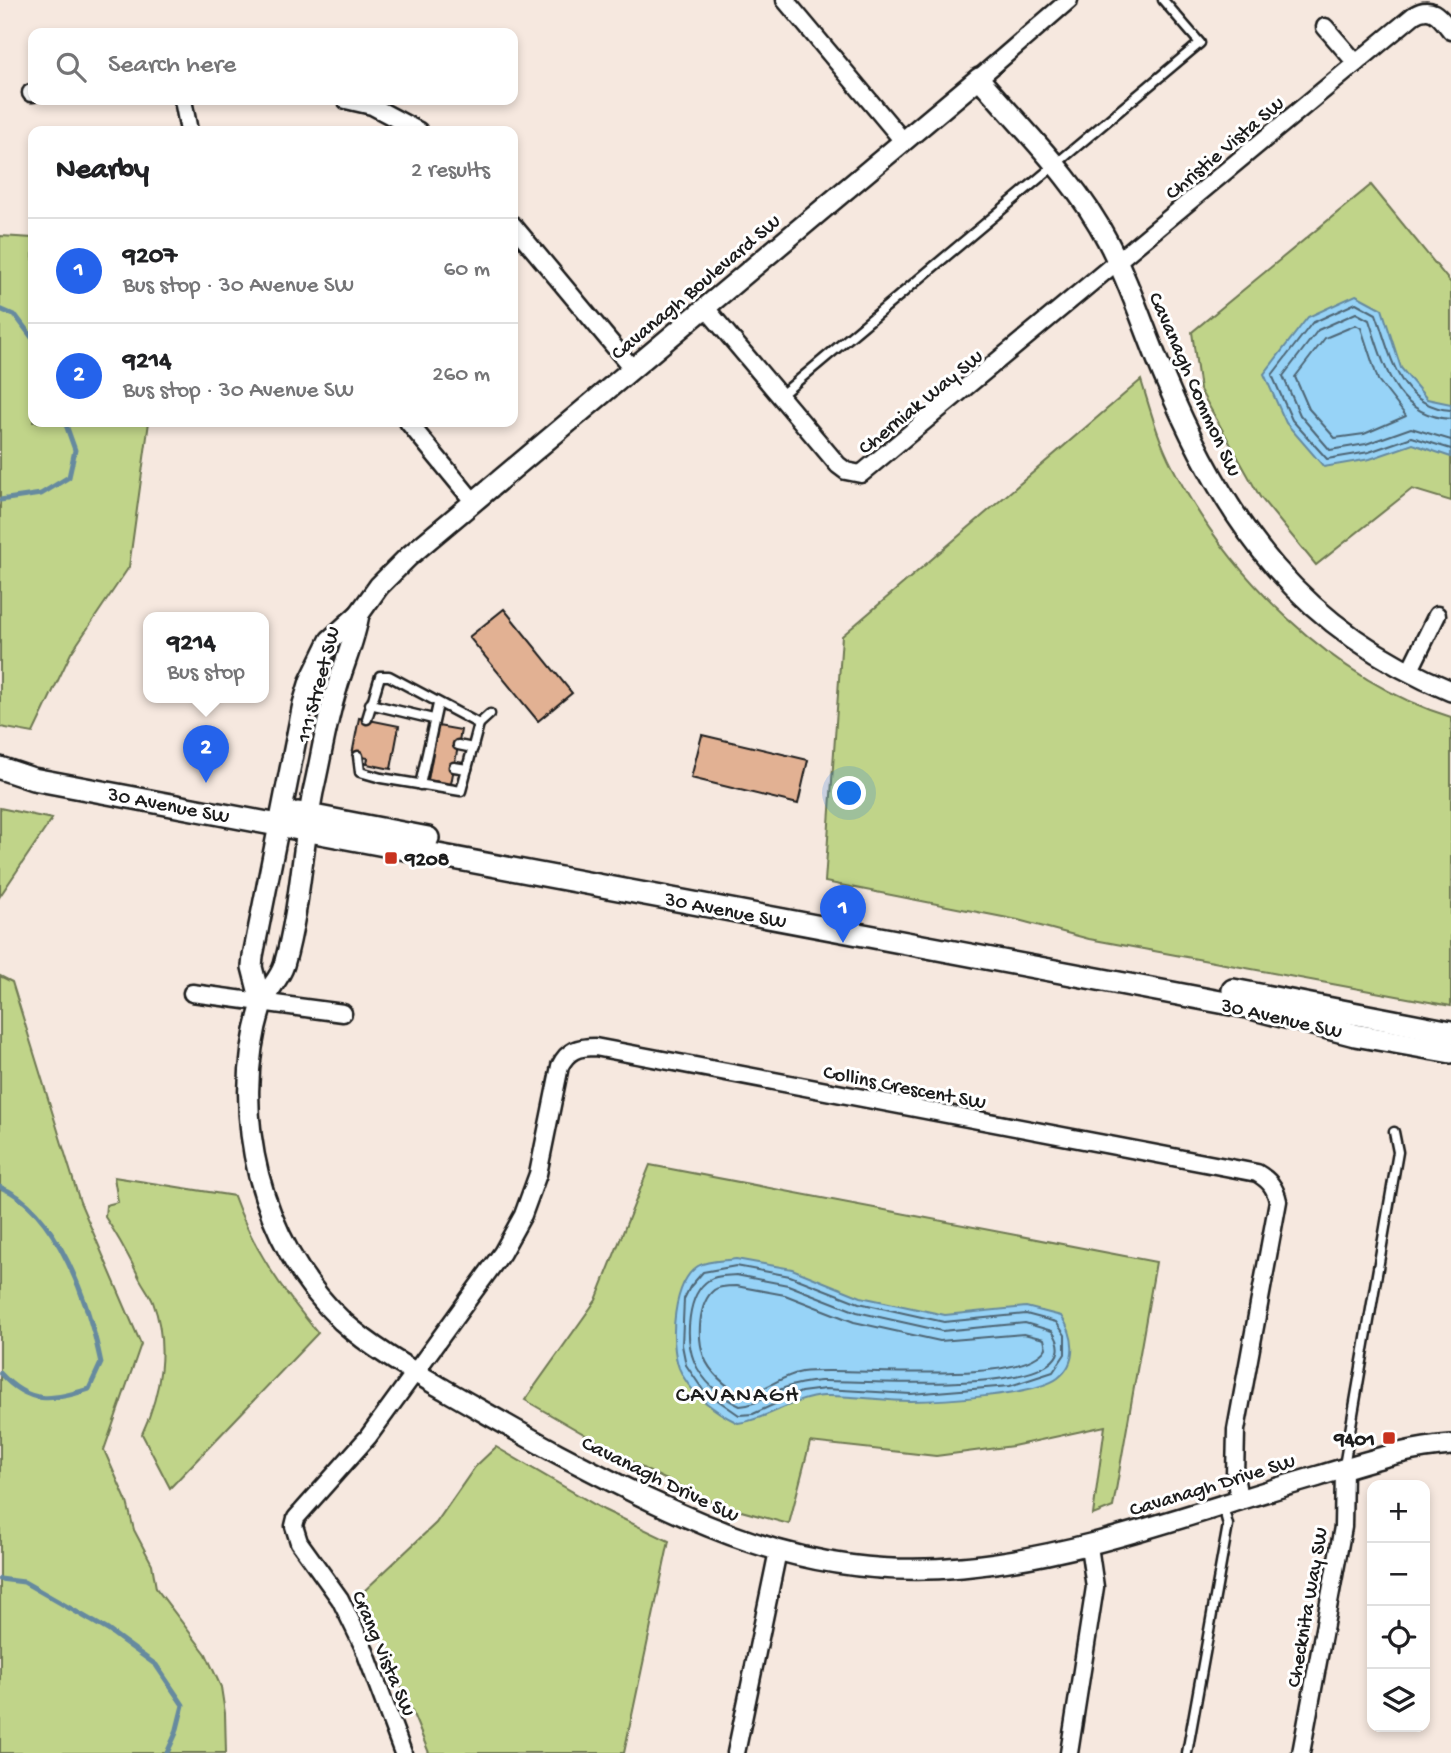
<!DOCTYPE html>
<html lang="en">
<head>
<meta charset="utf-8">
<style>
  :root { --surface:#fff; --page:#f6f6f6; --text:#202124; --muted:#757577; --line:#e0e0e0; --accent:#2563eb }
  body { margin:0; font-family:"Gochi Hand",sans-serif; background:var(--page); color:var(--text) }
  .controls { position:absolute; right:21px; bottom:21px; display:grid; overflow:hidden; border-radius:14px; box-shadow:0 4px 10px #0003 }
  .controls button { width:63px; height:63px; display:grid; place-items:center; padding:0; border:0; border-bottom:2px solid var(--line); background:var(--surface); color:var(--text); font:35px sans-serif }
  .you { position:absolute; left:850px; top:794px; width:24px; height:24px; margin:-18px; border:5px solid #fff; border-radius:50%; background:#1a73e8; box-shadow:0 0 0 10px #1a73e833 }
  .badge { display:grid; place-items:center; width:46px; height:46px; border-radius:50%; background:var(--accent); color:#fff; font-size:23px; font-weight:700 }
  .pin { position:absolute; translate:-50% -58px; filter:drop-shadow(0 2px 4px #0008) }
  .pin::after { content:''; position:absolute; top:37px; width:24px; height:21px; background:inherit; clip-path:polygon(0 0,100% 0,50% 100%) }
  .popup { position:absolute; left:143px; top:612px; width:126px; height:91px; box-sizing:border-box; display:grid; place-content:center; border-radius:14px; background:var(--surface); filter:drop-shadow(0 2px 5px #0005); font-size:23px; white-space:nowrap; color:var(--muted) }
  .popup b { font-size:26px; color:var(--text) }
  .popup::after { content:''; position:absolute; left:50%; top:100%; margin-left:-14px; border:14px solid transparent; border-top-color:var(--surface) }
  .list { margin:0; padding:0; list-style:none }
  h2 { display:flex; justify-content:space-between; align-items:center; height:91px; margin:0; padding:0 28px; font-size:30px }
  h2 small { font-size:23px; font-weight:400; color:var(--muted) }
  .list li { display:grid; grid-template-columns:46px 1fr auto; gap:21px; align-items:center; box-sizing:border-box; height:105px; padding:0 28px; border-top:2px solid var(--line) }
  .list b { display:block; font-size:26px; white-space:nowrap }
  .list p { margin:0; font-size:23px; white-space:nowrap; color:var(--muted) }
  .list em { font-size:23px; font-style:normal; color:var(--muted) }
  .icon { flex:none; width:38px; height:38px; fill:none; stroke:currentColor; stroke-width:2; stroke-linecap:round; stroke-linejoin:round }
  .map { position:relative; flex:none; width:1451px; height:1753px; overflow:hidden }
  .search { position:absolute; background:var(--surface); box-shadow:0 4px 10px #0003; left:28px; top:28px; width:490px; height:77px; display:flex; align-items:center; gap:18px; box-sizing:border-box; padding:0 24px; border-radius:14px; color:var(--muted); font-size:26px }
  .panel { position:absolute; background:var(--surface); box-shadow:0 4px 10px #0003; left:28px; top:126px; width:490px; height:301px; border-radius:14px }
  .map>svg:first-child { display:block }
  .green { fill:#c0d489; stroke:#6e7852; stroke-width:2 }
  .water { fill:#97d3f7; stroke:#668a9f; stroke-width:2 }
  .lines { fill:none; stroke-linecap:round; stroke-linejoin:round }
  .shore { stroke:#4d6574; stroke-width:2 }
  .stream { stroke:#668a9f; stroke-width:5 }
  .building { fill:#e2b193; stroke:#1c1c1c; stroke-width:2 }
  .service-casing { stroke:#1c1c1c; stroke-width:13 }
  .minor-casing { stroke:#1c1c1c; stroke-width:21 }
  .tertiary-casing { stroke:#1c1c1c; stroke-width:24 }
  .secondary-casing { stroke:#1c1c1c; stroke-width:26 }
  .service { stroke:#fff; stroke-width:8 }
  .minor { stroke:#fff; stroke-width:16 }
  .tertiary { stroke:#fff; stroke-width:19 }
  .secondary { stroke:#fff; stroke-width:21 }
  .poi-dot { fill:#c8321e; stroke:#fff; stroke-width:2.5 }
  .labels { text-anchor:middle; stroke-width:6; stroke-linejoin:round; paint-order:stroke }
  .street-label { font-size:21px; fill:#1c1c1c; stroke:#fff }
  .poi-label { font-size:21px; font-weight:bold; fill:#1c1c1c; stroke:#fff; text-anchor:start }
  .neighbourhood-label { font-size:23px; letter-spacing:2px; fill:#1c1c1c; stroke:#fff }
</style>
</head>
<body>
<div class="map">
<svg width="1451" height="1753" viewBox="0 0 1451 1753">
  <rect width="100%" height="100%" fill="#f6e8df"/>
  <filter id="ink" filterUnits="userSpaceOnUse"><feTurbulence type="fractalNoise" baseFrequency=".0143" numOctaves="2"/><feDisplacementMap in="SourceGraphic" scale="14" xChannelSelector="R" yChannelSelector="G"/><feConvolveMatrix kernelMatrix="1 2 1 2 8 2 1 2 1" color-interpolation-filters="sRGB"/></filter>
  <g filter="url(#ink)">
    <g class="green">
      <polygon points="1371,185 1451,283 1451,501 1412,489 1316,565 1260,497 1200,390 1192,332"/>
      <polygon points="0,236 33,238 33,422 149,422 129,567 71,653 33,733 0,727"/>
      <path d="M1141,380C1150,409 1158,439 1172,466C1227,574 1333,681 1451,717V1006L1089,939L1018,920L825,882L842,636Z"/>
      <polygon points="0,808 52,819 0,896"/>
      <polygon points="0,976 12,982 80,1202 141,1344 104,1450 127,1502 134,1530 152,1564 156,1588 206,1654 221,1687 225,1713 226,1753 0,1753"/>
      <polygon points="650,1165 1156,1262 1113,1507 1093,1515 1105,1426 1013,1446 936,1456 810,1442 789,1524 719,1505 648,1471 525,1400 596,1300"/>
      <path d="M114,1177L234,1196C253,1249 282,1290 318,1333L170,1488L142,1434C161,1393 169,1345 153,1302C149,1292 141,1283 137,1273C127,1253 118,1236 105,1217L106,1205L118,1202Z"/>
      <polygon points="496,1447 604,1510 669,1541 624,1753 429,1753 363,1592 436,1523 475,1467"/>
    </g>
    <g class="water">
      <polygon points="1356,295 1382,309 1401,368 1427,399 1451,404 1451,457 1413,444 1370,459 1324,467 1286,423 1264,374 1308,317"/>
      <path d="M736,1259L792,1269L861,1297L945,1315L1026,1307L1061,1316C1074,1334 1079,1362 1058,1378C1036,1395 940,1401 910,1401C882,1401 853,1395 824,1396C792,1398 769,1419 738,1423C715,1412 689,1393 679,1368C669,1341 673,1282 698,1266C708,1260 725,1261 736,1259Z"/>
    </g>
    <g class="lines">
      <g class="shore">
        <polygon points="1356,325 1361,328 1378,380 1406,416 1364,434 1335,438 1309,409 1295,377 1325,338"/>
        <path d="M1451,410C1398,406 1391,355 1376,314L1356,303L1312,323L1272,375L1292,420L1327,459L1369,452L1412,437L1451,449"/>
        <path d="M1451,419C1395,416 1384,365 1369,320L1356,313L1318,330L1283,376L1300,415L1330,450L1366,444L1411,428L1451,440"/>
        <polygon points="736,1266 790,1276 859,1303 944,1322 1026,1314 1056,1322 1065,1335 1065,1354 1053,1372 1010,1386 911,1394 825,1389 801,1392 753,1414 739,1415 703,1390 686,1365 682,1345 684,1299 690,1287 703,1272"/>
        <path d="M736,1275L788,1285L857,1312L942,1331L1025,1323L1052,1331C1103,1402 843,1379 821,1381C808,1382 796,1384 784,1388C769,1394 757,1405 740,1406C722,1398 702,1381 694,1361C685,1338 687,1294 709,1280C715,1275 729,1276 736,1275Z"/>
        <path d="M736,1286L785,1295L854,1322L940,1341L1024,1334L1044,1339L1046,1348C1022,1388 848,1366 802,1372C780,1376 763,1392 743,1396C727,1387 711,1374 704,1357C697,1338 698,1303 714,1290C719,1286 729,1286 736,1286Z"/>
      </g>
      <g class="stream">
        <polyline points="0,309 16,316 33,339"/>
        <polyline points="0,500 41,494 69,477 75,450 65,422"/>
        <path d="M0,1187C58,1209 90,1308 101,1363L89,1389C52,1401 29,1405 0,1373"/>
        <polyline points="0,1579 24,1582 108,1630 156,1665 183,1705 176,1733 167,1753"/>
      </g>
    </g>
    <g class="building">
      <polygon points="504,609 572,693 538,721 469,637"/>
      <polygon points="359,718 399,726 391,769 367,764 368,758 352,755"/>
      <polygon points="438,726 461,730 451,784 428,780"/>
      <polygon points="702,735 808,760 798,804 691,778"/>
    </g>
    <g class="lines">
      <g class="service-casing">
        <g id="service">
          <polyline points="781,395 1200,43 1163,0"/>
          <polyline points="370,704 433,719"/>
          <polyline points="479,724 490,714"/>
          <polyline points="458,745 473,748"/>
          <polyline points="358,756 360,772 381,778 461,791 479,724 389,676 380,676 367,719"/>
          <polyline points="454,767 467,769"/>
          <polyline points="420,785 438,704"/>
          <polyline points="1344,1466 1398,1152 1394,1132"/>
          <polyline points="1187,1753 1228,1525 1223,1506"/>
        </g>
      </g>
      <g class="minor-casing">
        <g id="minor">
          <polyline points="785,0 904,142"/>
          <polyline points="1325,27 1356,63"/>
          <polyline points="979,78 1069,0"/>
          <polyline points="31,93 33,93"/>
          <polyline points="183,100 189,131"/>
          <polyline points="346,100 372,106 419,131"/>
          <polyline points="513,225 632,368"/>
          <path d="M705,307L838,465L846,471L861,474L1414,15C1432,4 1440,17 1451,31"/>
          <polyline points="408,422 473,501"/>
          <polyline points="1409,672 1437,615"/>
          <polyline points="192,993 343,1013"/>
          <path d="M403,1753L363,1646L340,1599L299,1542L294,1526L296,1518L368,1437L502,1253L523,1215L538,1174L560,1066C568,1050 578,1047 595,1047L1257,1173C1269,1180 1275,1187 1278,1201L1236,1430L1235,1476L1239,1498"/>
          <polyline points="736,1753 778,1551"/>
          <polyline points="1069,1753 1095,1587 1089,1546"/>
          <polyline points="1301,1753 1343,1527 1344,1469"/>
        </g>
      </g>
      <g class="tertiary-casing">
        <g id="tertiary">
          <path d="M359,614C355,640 344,663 337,688C326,722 321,758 313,792C302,849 300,909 284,965C279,981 265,991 261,1007C229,1115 260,1243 342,1321C373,1349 411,1370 447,1391C484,1412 520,1433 557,1453C691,1523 805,1582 962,1567C1085,1556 1201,1509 1319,1476C1363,1463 1405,1448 1451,1445"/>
          <path d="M261,1002L252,967L253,956L303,704L310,681L330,640L359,614L379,586L408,557L979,78C1022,129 1076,180 1107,240C1131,285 1146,335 1166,381C1227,526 1302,630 1451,691"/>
        </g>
      </g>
      <g class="secondary-casing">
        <g id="secondary">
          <polyline points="0,768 33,779 1247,1007 1355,1035 1451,1052"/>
          <polyline points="298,813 428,838"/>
          <polyline points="1233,990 1451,1032"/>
        </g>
      </g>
      <use href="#service" class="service"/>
      <use href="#minor" class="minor"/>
      <use href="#tertiary" class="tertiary"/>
      <use href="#secondary" class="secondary"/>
    </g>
  </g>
  <g class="poi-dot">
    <rect x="384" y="851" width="14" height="14" rx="3.5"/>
    <rect x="1382" y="1431" width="14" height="14" rx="3.5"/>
  </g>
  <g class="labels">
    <g class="street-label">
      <text transform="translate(1224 147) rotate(-40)" y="7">Christie Vista SW</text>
      <text transform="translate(695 286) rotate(-40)" y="7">Cavanagh Boulevard SW</text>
      <text transform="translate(1196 384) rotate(66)" y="7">Cavanagh Common SW</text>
      <text transform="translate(920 401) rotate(-39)" y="7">Cherniak Way SW</text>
      <text transform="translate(317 684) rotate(-75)" y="7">111 Street SW</text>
      <text transform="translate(169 804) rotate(11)" y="7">30 Avenue SW</text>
      <text transform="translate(726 909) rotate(11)" y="7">30 Avenue SW</text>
      <text transform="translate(1282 1017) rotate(13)" y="7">30 Avenue SW</text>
      <text transform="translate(905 1086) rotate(11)" y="7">Collins Crescent SW</text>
      <text transform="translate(661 1478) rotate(26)" y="7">Cavanagh Drive SW</text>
      <text transform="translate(1212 1484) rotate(-17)" y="7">Cavanagh Drive SW</text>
      <text transform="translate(1306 1607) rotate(-80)" y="7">Checknita Way SW</text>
      <text transform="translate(385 1653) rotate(67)" y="7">Crang Vista SW</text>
    </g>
    <g class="poi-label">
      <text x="405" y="865">9208</text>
      <text x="1375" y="1445" text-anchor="end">9401</text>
    </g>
    <g class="neighbourhood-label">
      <text x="738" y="1401">CAVANAGH</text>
    </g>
  </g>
</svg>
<div class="controls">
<button>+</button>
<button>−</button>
<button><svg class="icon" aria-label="locate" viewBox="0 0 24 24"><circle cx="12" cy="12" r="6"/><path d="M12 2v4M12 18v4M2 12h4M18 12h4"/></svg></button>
<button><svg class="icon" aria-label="layers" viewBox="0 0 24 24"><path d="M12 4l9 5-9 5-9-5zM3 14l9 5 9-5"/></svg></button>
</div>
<div class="you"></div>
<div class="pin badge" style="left:843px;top:943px">1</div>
<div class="pin badge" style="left:206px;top:783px">2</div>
<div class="popup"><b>9214</b>Bus stop</div>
<div class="search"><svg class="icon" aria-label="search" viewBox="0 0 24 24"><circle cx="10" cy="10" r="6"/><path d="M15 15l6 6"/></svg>Search here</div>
<section class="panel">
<h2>Nearby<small>2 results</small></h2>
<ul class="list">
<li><span class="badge">1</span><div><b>9207</b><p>Bus stop · 30 Avenue SW</p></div><em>60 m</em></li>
<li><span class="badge">2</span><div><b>9214</b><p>Bus stop · 30 Avenue SW</p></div><em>260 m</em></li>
</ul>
</section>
</div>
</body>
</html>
